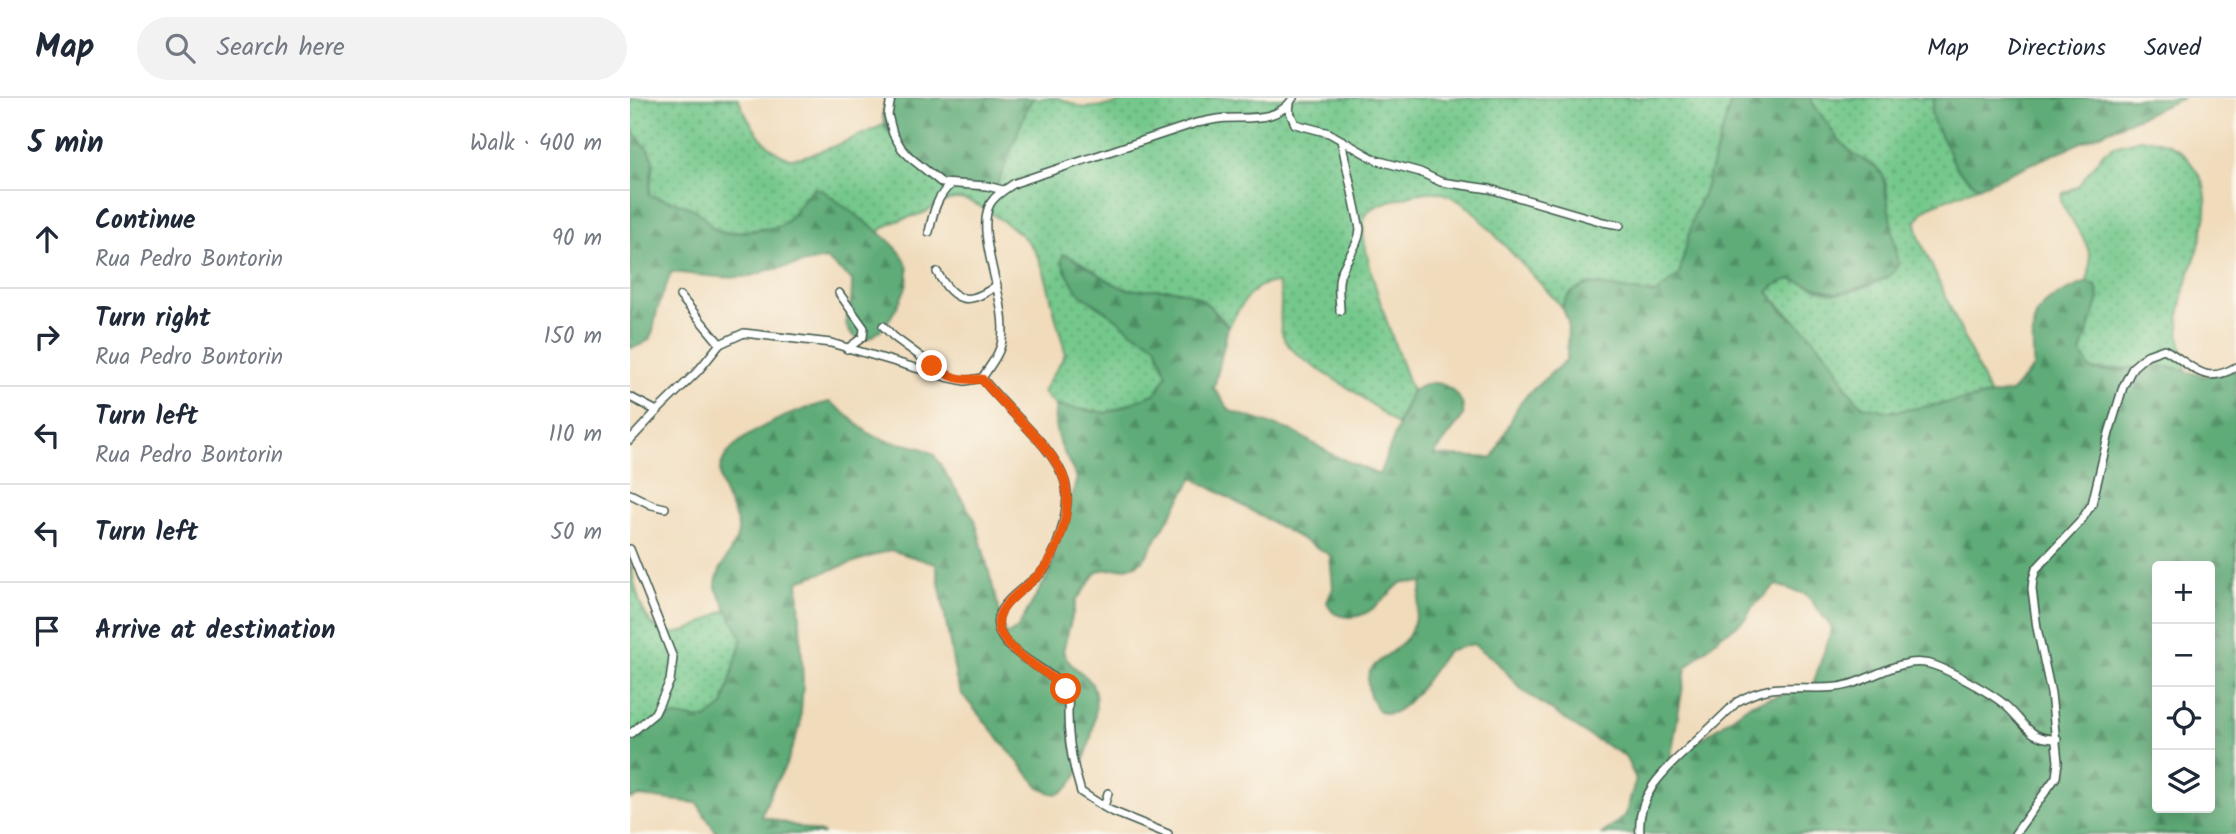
<!DOCTYPE html>
<html lang="en">
<head>
<meta charset="utf-8">
<style>
  :root { --surface:#fff; --page:#f2f2f3; --text:#1f2937; --muted:#747a83; --line:#e0e1e3 }
  body { margin:0; font-family:Kalam,sans-serif; background:var(--page); color:var(--text) }
  .controls { position:absolute; right:21px; bottom:21px; display:grid; overflow:hidden; border-radius:7px; box-shadow:0 4px 18px #0003 }
  .controls button { width:63px; height:63px; display:grid; place-items:center; padding:0; border:0; border-bottom:2px solid var(--line); background:var(--surface); color:var(--text); font:35px sans-serif }
  .stop { position:absolute; width:21px; height:21px; margin:-16px; border:5px solid #ea580c; border-radius:50%; background:#fff }
  .stop.end { background:#ea580c; border-color:#fff; box-shadow:0 2px 7px #0008 }
  .list { margin:0; padding:0; list-style:none }
  h2 { display:flex; justify-content:space-between; align-items:center; height:91px; margin:0; padding:0 28px; font-size:30px }
  h2 small { font-size:23px; font-weight:400; color:var(--muted) }
  .list li { display:grid; grid-template-columns:46px 1fr auto; gap:21px; align-items:center; box-sizing:border-box; height:98px; padding:0 28px; border-top:2px solid var(--line) }
  .list b { display:block; font-size:26px; white-space:nowrap }
  .list p { margin:0; font-size:23px; white-space:nowrap; color:var(--muted) }
  .list em { font-size:23px; font-style:normal; color:var(--muted) }
  .icon { flex:none; width:38px; height:38px; fill:none; stroke:currentColor; stroke-width:2; stroke-linecap:round; stroke-linejoin:round }
  .map { position:relative; flex:none; width:1606px; height:736px; overflow:hidden }
  header { display:flex; align-items:center; gap:42px; box-sizing:border-box; height:98px; padding:0 35px; background:var(--surface); border-bottom:2px solid var(--line) }
  header strong { font-size:33px }
  nav { display:flex; gap:38px; margin-inline-start:auto; font-size:24px }
  .search { width:490px; height:63px; background:var(--page); display:flex; align-items:center; gap:18px; box-sizing:border-box; padding:0 24px; border-radius:38px; color:var(--muted); font-size:26px }
  main { display:flex }
  aside { flex:1; background:var(--surface) }
  .map>svg:first-child { display:block }
  .grass { fill:url(#grass-dots); stroke:#4a8260; stroke-width:2 }
  .forest { fill:url(#forest-firs); stroke:#3f7456; stroke-width:2; fill-rule:evenodd }
  .lines { fill:none; stroke-linecap:round; stroke-linejoin:round }
  .street-casing { stroke:#3e5548; stroke-width:10 }
  .street { stroke:#fff; stroke-width:7 }
  .route { stroke:#ea580c; stroke-width:9 }
</style>
</head>
<body>
<header>
<strong>Map</strong>
<div class="search"><svg class="icon" aria-label="search" viewBox="0 0 24 24"><circle cx="10" cy="10" r="6"/><path d="M15 15l6 6"/></svg>Search here</div>
<nav><a>Map</a><a>Directions</a><a>Saved</a></nav>
</header>
<main>
<aside>
<h2>5 min<small>Walk · 400 m</small></h2>
<ul class="list">
<li><svg class="icon" aria-label="ahead" viewBox="0 0 24 24"><path d="M12 20V5M6 11l6-6 6 6"/></svg><div><b>Continue</b><p>Rua Pedro Bontorin</p></div><em>90 m</em></li>
<li><svg class="icon" aria-label="right" viewBox="0 0 24 24"><path d="M7 20v-9h11M14 6l5 5-5 5"/></svg><div><b>Turn right</b><p>Rua Pedro Bontorin</p></div><em>150 m</em></li>
<li><svg class="icon" aria-label="left" viewBox="0 0 24 24"><path d="M17 20v-9H6M10 6l-5 5 5 5"/></svg><div><b>Turn left</b><p>Rua Pedro Bontorin</p></div><em>110 m</em></li>
<li><svg class="icon" aria-label="left" viewBox="0 0 24 24"><path d="M17 20v-9H6M10 6l-5 5 5 5"/></svg><div><b>Turn left</b></div><em>50 m</em></li>
<li><svg class="icon" aria-label="arrive" viewBox="0 0 24 24"><path d="M6 21V4h12l-3 4 3 4H6"/></svg><div><b>Arrive at destination</b></div></li>
</ul>
</aside>
<div class="map">
<svg width="1606" height="736" viewBox="0 0 1606 736">
  <defs>
    <pattern id="grass-dots" width="8" height="8" patternUnits="userSpaceOnUse" patternTransform="scale(1.75)"><rect width="8" height="8" fill="#74c88c"/><path d="M2 2h.1M6 6h.1" fill="none" stroke="#5fa473" stroke-width="1.8" stroke-linecap="round"/></pattern>
    <pattern id="forest-firs" width="22" height="20" patternUnits="userSpaceOnUse" patternTransform="scale(1.75)"><rect width="22" height="20" fill="#5fac78"/><path d="M5 1l3.5 6h-7zM16 11l3.5 6h-7z" fill="#4e8d63"/></pattern>
  </defs>
  <rect width="100%" height="100%" fill="#fbf7ec"/>
  <filter id="ink" filterUnits="userSpaceOnUse"><feTurbulence type="fractalNoise" baseFrequency=".0143" numOctaves="2"/><feDisplacementMap in="SourceGraphic" scale="14" xChannelSelector="R" yChannelSelector="G"/><feConvolveMatrix kernelMatrix="1 2 1 2 8 2 1 2 1" color-interpolation-filters="sRGB"/></filter>
  <filter id="wash" filterUnits="userSpaceOnUse"><feTurbulence type="fractalNoise" baseFrequency=".00686" numOctaves="4" result="noise"/><feDisplacementMap in="SourceGraphic" scale="28" xChannelSelector="R" yChannelSelector="G"/><feGaussianBlur stdDeviation="1.57" result="paint"/><feColorMatrix in="noise" values="0 0 0 0 0 0 0 0 0 0 0 0 0 0 0 0 0 1.4 0 .05"/><feComposite in="paint" operator="in"/></filter>
  <g filter="url(#wash)">
    <rect width="100%" height="100%" fill="#f0dbbb"/>
    <g class="grass">
      <path d="M0,0H108C116,20 137,57 161,60C181,61 234,35 254,27L270,46L390,26L398,8L403,0H428L454,10L484,7L497,0H1102L1075,91L1064,116L1050,177L1025,196L962,186C950,188 935,198 932,209L841,111C815,92 803,89 772,100C760,103 741,106 735,119C724,142 771,264 782,293L767,327C753,316 739,304 725,294C706,281 660,259 653,238C646,221 656,202 647,185C623,181 609,212 598,229C576,200 561,190 524,191C513,192 501,193 491,189C470,180 455,163 433,157L432,163L436,174L454,199L526,247L537,277L527,295L477,315L426,308L413,295C418,280 430,270 435,255C432,239 426,224 423,208C411,160 410,146 365,118C353,110 340,101 326,101C315,101 305,109 296,114C279,121 261,121 248,135L192,92L174,98L166,113L150,129L93,135L81,129L76,121L19,97L23,63L19,53L0,31Z"/>
      <path d="M1182,0H1304L1301,15L1303,23L1329,73L1348,89L1302,107L1292,114L1286,125L1290,142L1360,297C1330,302 1260,322 1234,308C1220,302 1212,277 1203,265C1184,238 1159,219 1138,194C1161,164 1183,197 1209,195C1224,194 1242,187 1256,180L1267,155L1261,130L1256,85L1246,69L1223,56L1208,41L1182,4Z"/>
      <path d="M1510,41C1532,41 1548,47 1561,65C1566,73 1572,80 1574,88C1585,129 1554,175 1550,214C1547,234 1552,254 1556,273L1530,268L1461,272L1451,255L1469,200L1466,188L1457,184C1468,145 1446,135 1431,104L1432,96L1448,88L1474,54L1484,48Z"/>
      <path d="M0,460C4,485 11,540 48,535C65,532 82,518 98,511L112,540L93,608L76,621L42,618L0,644Z"/>
    </g>
    <g class="forest">
      <path d="M256,0H403L398,8L368,85C365,87 363,91 360,92C347,99 320,87 309,80C296,72 260,39 255,27C251,19 254,8 256,0Z"/>
      <path d="M1102,0H1182V4L1208,41L1223,56L1246,69L1253,77L1268,166L1264,174L1256,180L1219,193L1206,195L1161,181C1152,183 1144,187 1138,194L1153,213L1176,232L1205,266L1216,289L1232,308L1263,314L1381,294L1403,270C1404,255 1401,238 1404,224C1409,202 1438,192 1457,184L1466,188L1469,200L1451,255L1461,272L1473,273L1530,268L1546,270L1573,278L1606,272V736H972L995,718L1006,681L995,658L956,636L892,592L865,562L843,546L817,553C804,569 760,649 741,600C738,593 736,580 740,573C746,563 767,552 776,541C785,532 789,498 793,485L772,484C755,498 737,525 712,518C703,516 700,512 697,504L703,490L700,457L563,380L515,460C502,474 485,469 468,473L446,503L433,553C435,558 438,563 442,567C450,575 460,579 464,591C471,614 455,678 434,693C427,699 416,694 409,689L331,595L326,581L306,466L260,452L168,483L173,585L170,628L155,669L143,690L131,718L194,736H87L67,705L9,698L0,701V644L42,618L76,621L93,608L112,541L86,490C85,468 110,448 108,430C106,411 88,393 90,373C93,338 171,310 200,304C216,314 226,327 240,336C260,348 286,343 304,357L345,422L376,538L387,531L421,472L447,380C435,356 420,335 426,308L477,315L526,295L537,277L526,247L500,232L476,213L454,199L446,191L436,174L432,163L433,156C455,163 470,180 491,189C501,193 513,192 524,191C561,190 576,200 598,229L584,290L600,313L662,333L705,358L749,377L782,293C788,290 795,286 802,285C818,284 836,301 833,317C832,322 808,350 804,357L863,360L888,308L898,296L937,261L938,223L932,209C936,195 948,189 962,186L1025,196L1049,177L1064,116L1075,91ZM1527,468H1580V710H1527ZM1146,487L1176,496L1202,530L1182,589L1122,605L1040,664L1056,570L1092,536L1101,532L1116,520L1122,509Z"/>
      <polygon points="1304,0 1553,0 1348,89 1329,73 1323,63 1303,23 1301,15"/>
      <path d="M0,31L19,53L23,63L19,97C34,102 52,104 65,112C76,118 80,133 94,135C102,136 146,131 152,127C166,116 171,101 184,90L192,92L202,99C220,114 266,142 275,162C278,168 279,177 277,184C274,200 249,248 229,240C224,239 219,235 217,230C214,220 220,213 221,203C222,197 222,189 222,182L196,161L135,173C113,186 66,176 41,174C37,187 31,200 27,213C22,234 26,245 0,250Z"/>
    </g>
  </g>
  <g filter="url(#ink)">
    <g class="lines">
      <g class="street-casing">
        <g id="street">
          <polyline points="261,0 258,17 263,36 272,51 282,61 312,85 357,88 373,92"/>
          <polyline points="660,6 659,12 665,26 699,35 746,62 790,74 811,84 860,91 973,124 990,127"/>
          <path d="M299,134C303,116 306,99 321,86"/>
          <path d="M307,174C324,205 339,208 367,187"/>
          <polyline points="209,195 234,230 233,239 217,251"/>
          <polyline points="50,198 90,246"/>
          <path d="M710,213C710,202 707,189 710,178C715,161 729,148 730,131L711,42"/>
          <polyline points="253,228 264,239 313,275"/>
          <path d="M352,280C375,311 425,349 435,384C439,397 436,412 433,426C429,442 423,461 412,474C400,486 371,503 368,520C362,552 419,569 434,590C440,597 438,607 438,616C438,642 443,669 451,694L479,712L538,736"/>
          <path d="M352,280C360,268 370,256 372,242C379,204 344,137 360,106C366,96 376,91 385,85L566,25C573,24 581,22 588,21C614,18 647,26 663,0"/>
          <polyline points="0,299 27,313"/>
          <polyline points="0,342 27,313 68,273 90,246 114,235 201,245 316,279 335,283 352,280"/>
          <polyline points="0,396 22,407 35,410"/>
          <polyline points="0,451 43,560 40,583 25,615 0,636"/>
          <polyline points="474,709 478,695"/>
          <path d="M1010,736C1006,695 1036,671 1063,646C1078,632 1093,618 1107,604C1143,582 1168,593 1207,589C1238,586 1266,558 1300,566C1316,570 1363,596 1375,607C1394,623 1398,642 1427,641"/>
          <path d="M1385,736L1426,679L1428,664L1421,595L1407,530L1402,491L1403,481L1406,471L1450,424L1462,406L1479,335L1493,289L1503,269L1517,257L1534,251C1562,266 1572,289 1606,269"/>
        </g>
      </g>
      <use href="#street" class="street"/>
    </g>
  </g>
  <g class="lines" filter="url(#ink)">
    <path class="route" d="M302,268C322,280 329,283 352,281C375,311 426,350 435,384C442,411 430,449 414,471C399,491 352,511 374,541C390,562 417,573 436,591"/>
  </g>
</svg>
<div class="controls">
<button>+</button>
<button>−</button>
<button><svg class="icon" aria-label="locate" viewBox="0 0 24 24"><circle cx="12" cy="12" r="6"/><path d="M12 2v4M12 18v4M2 12h4M18 12h4"/></svg></button>
<button><svg class="icon" aria-label="layers" viewBox="0 0 24 24"><path d="M12 4l9 5-9 5-9-5zM3 14l9 5 9-5"/></svg></button>
</div>
<div class="stop" style="left:436px;top:591px"></div>
<div class="stop end" style="left:302px;top:268px"></div>
</div>
</main>
</body>
</html>
